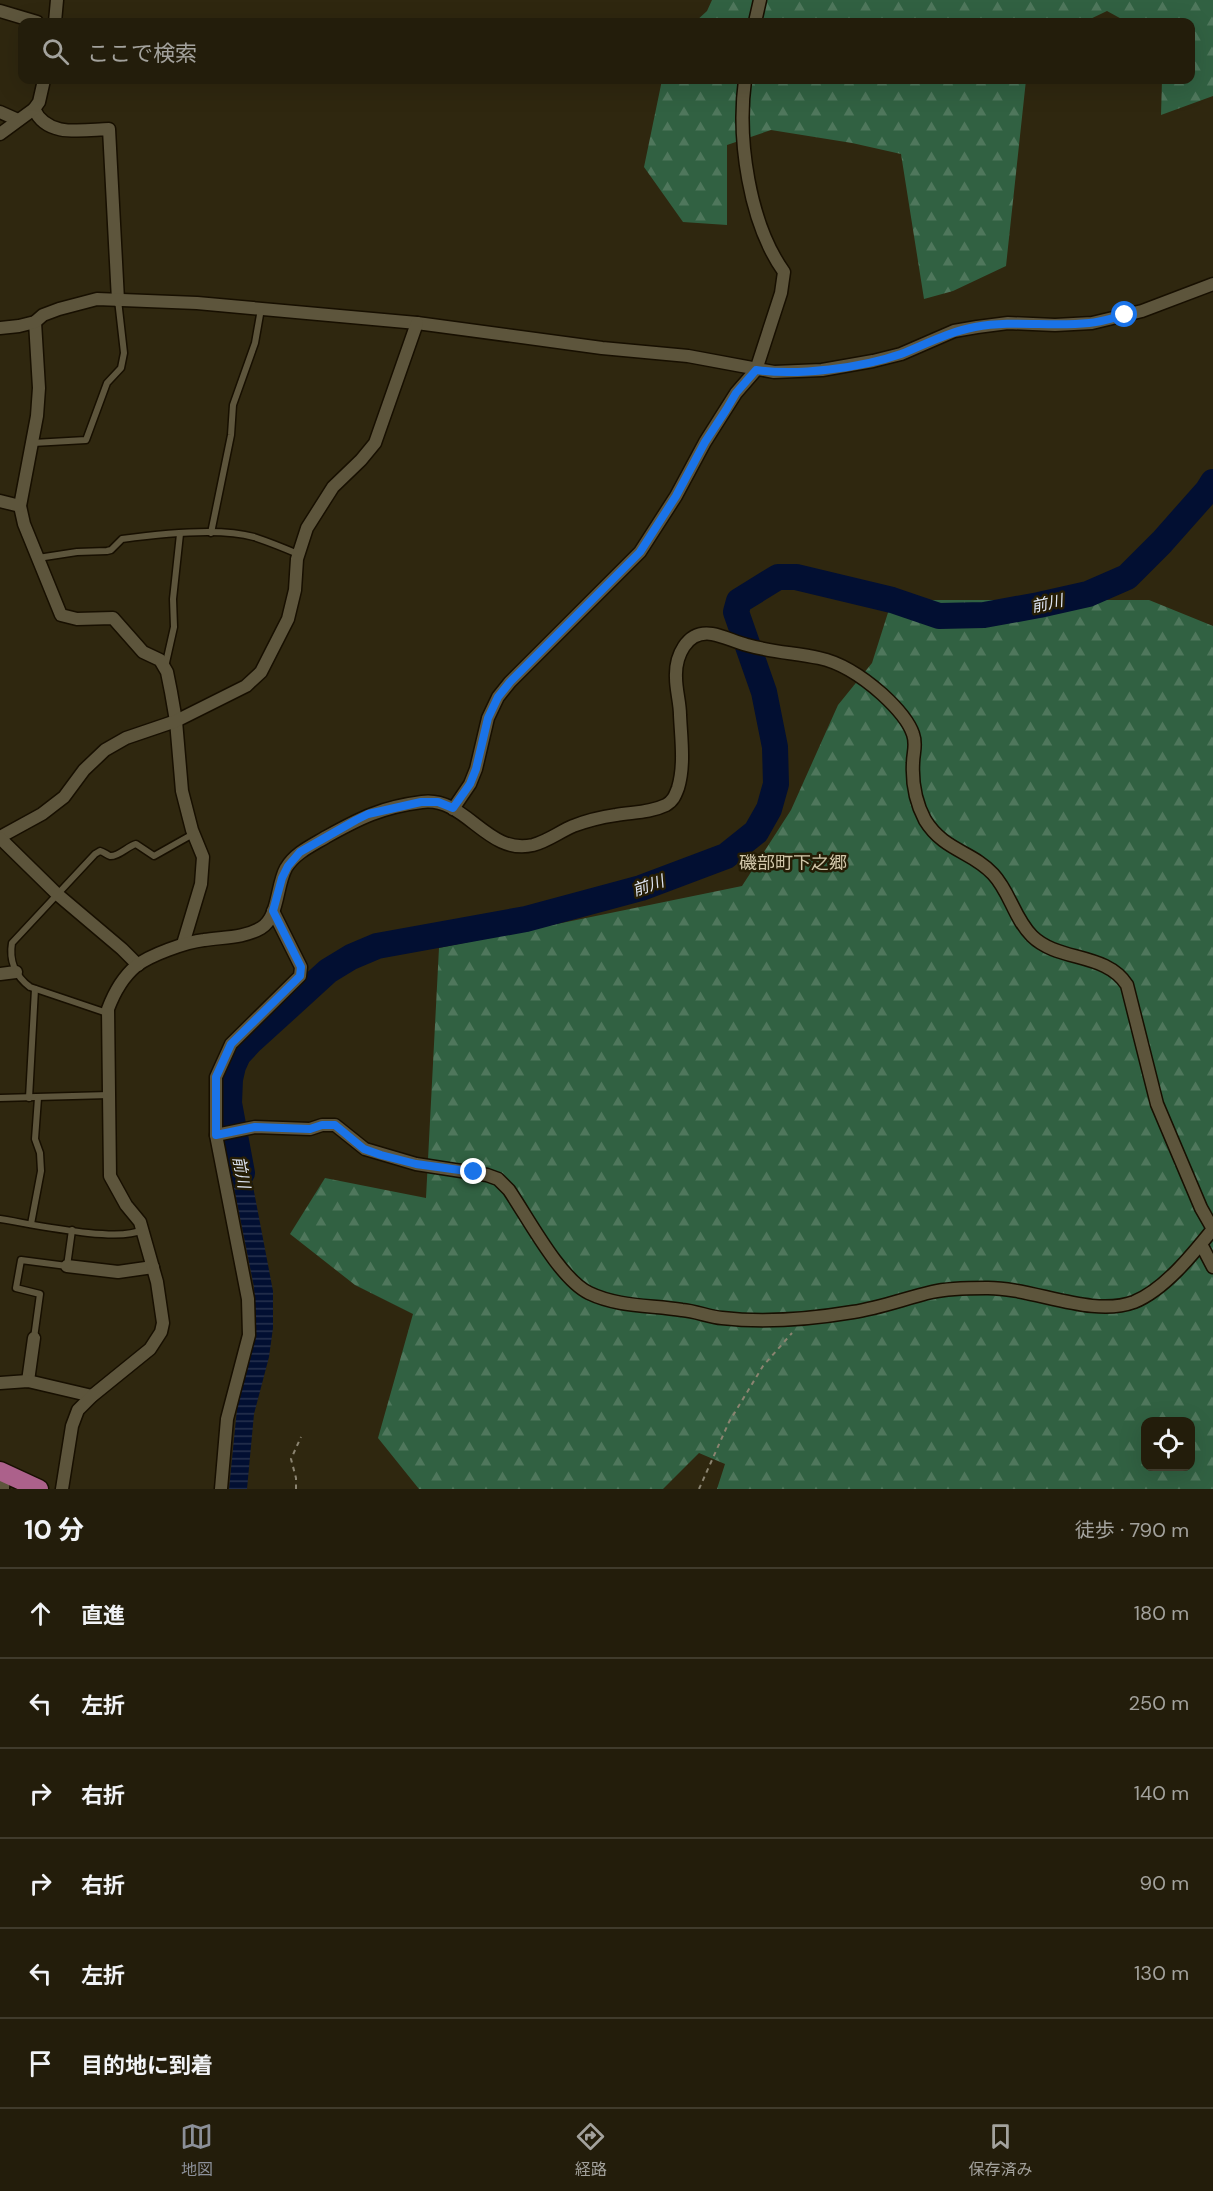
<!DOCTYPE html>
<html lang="ja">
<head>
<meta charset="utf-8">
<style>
  :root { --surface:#231d0b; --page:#2b2614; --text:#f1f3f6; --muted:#a3a29d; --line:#403b2c; --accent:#8c9099 }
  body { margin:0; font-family:"DM Sans","Noto Sans JP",sans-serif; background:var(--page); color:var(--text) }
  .controls { position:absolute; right:18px; bottom:18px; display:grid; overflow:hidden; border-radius:12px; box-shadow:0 6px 24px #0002 }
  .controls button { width:54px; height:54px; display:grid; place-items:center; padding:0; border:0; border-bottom:2px solid var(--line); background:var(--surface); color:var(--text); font:30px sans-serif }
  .stop { position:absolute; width:18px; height:18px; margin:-14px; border:4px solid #1a73e8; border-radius:50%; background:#fff }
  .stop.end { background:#1a73e8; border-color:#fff; box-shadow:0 2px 6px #0008 }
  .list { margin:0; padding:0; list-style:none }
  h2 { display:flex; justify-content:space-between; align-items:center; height:78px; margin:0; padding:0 24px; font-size:26px }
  h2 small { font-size:20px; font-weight:400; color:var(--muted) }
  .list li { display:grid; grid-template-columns:39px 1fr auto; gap:18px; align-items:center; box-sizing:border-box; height:90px; padding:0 24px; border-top:2px solid var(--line) }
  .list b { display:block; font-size:22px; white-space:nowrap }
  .list em { font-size:20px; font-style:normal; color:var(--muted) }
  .icon { flex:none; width:33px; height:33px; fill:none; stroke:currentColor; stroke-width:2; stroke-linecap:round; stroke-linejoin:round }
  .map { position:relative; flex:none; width:1213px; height:1489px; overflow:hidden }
  .search { position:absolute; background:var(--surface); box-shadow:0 6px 24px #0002; left:18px; right:18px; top:18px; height:66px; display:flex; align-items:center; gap:15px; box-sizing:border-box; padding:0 21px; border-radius:12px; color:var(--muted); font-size:22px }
  .sheet { height:618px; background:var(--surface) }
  nav { display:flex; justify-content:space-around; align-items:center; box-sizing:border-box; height:84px; border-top:2px solid var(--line); background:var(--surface); font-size:16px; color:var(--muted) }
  nav a { display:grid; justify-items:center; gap:3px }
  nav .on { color:var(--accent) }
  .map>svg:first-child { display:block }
  .forest { fill:url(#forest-firs); fill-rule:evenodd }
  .water { fill:url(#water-rules) }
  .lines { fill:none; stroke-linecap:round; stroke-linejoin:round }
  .river { stroke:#020f32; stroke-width:26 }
  .service-casing { stroke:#170f00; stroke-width:9 }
  .minor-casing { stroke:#170f00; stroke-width:15 }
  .primary-casing { stroke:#170f00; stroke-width:21 }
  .path { stroke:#8b8471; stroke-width:2; stroke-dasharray:4.5 4.5; stroke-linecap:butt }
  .service { stroke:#5d553c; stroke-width:6 }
  .minor { stroke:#5d553c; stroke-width:12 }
  .primary { stroke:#ac618b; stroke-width:18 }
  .route { stroke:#1a73e8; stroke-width:8 }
  .labels { text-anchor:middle; stroke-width:5; stroke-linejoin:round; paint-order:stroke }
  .water-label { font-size:16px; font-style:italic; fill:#dde4f2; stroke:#251d05 }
  .quarter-label { font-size:18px; fill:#d1c7aa; stroke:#251d05 }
</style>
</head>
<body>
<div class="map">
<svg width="1213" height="1489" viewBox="0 0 1213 1489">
  <defs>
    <pattern id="forest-firs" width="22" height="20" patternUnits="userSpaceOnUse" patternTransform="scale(1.5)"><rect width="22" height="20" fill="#316142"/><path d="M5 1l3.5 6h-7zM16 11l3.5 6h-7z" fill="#4f775c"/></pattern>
    <pattern id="water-rules" width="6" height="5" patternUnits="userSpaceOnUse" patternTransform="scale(1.5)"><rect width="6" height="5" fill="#020f32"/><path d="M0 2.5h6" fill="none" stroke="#27324f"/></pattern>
  </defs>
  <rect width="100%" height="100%" fill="#2f270f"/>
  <g class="forest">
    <polygon points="712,0 1213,0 1213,96 1161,115 1162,80 1190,80 1190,22 1127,22 1107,11 1084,22 695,22 707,11"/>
    <polygon points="662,80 1026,80 1006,266 953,291 924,299 901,154 852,143 771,130 727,145 727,225 683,222 644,167"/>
    <path d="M892,600H1149L1213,626V1489H717L725,1464L699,1453L663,1489H419L378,1438L413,1314L355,1285L290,1234L325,1178L426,1198L439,948L742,886L791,810L838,705L872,663ZM1146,1422H1190V1466H1146Z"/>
  </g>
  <polygon class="water" points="244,1139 273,1291 273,1328 269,1357 254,1414 247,1489 229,1489 238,1399 250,1359 254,1339 255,1312 254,1287 225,1143"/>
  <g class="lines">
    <polyline class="river" points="242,1173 229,1103 230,1079 233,1066 238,1055 250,1042 328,971 351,957 377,946 526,919 641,888 726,856 756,832 769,809 776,784 775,747 764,692 736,612 739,601 778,577 796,577 892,600 939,616 984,615 1039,605 1088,594 1127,577 1162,542 1208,490 1213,482"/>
    <g class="service-casing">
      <g id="service">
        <polyline points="33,443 86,440 107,383 121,368 124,353 118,300"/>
        <polyline points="211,533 231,435 233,405 255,343 261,309"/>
        <path d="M38,558L77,552L107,551L111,550L122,539C158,534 219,527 254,537C269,542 284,548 298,554"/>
        <polyline points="165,667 174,627 173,599 180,534"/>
        <path d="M107,1013L30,987C15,976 9,960 12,943L95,854L100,851C104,852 107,855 110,856C118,857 128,846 136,844L154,856L193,834"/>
        <polyline points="0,1098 109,1095"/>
        <polyline points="29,1098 35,989"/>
        <path d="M0,1219C32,1224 117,1243 142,1230"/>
        <polyline points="31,1224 41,1171 40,1153 35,1139 38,1098"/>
        <polyline points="34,1338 40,1294 16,1288 21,1260 67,1266 72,1230"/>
      </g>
    </g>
    <g class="minor-casing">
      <g id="minor">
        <polyline points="0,11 37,22"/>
        <polyline points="55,22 57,0"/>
        <polyline points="755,22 760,0"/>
        <path d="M34,109C47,138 82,130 109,129L118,300"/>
        <polyline points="0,112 18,120"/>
        <polyline points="0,134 34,109 39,102 44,80"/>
        <polyline points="35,322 39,388 37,416 20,506 24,524 61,615 77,619 113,618 143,652 160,660 167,672 171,692 176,721 182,791 192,830 203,857 201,884 183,944"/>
        <polyline points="0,328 19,326 35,322 43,315 59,309 97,299 197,303 417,323 602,348 688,356 774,372 822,370 873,361 901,354 954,331 977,327 1008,323 1055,325 1092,323 1142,311 1213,284"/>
        <polyline points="0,501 20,506"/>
        <path d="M453,809L470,784L476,769L488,718L498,697L510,682L640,552L676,496L705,442L736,393L756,370L781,293L784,272C749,223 737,139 745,80"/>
        <polyline points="0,837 42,814 64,797 84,770 105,750 126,738 176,721 246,686 261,672 288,619 295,590 297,559 307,528 333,487 361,460 375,443 417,323"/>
        <polyline points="0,838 57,894 122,949 138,965"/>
        <polyline points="0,974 16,972"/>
        <path d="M216,1135L255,1127L310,1129L322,1125H335L365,1149L416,1164L487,1175L498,1179L509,1190C528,1218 560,1279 589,1293C618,1307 651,1305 682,1310C696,1311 709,1317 722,1318C765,1323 811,1319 853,1312C880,1308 906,1298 932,1292C949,1288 969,1288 986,1288C1032,1287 1091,1318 1134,1302C1164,1290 1193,1254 1213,1229"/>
        <polyline points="1201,1244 1213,1267"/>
        <polyline points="67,1266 118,1272 153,1267"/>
        <polyline points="28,1381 34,1338"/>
        <polyline points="0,1383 28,1381 92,1396"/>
        <polyline points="3,1489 4,1472"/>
        <path d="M62,1489L72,1426L78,1410L92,1396L150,1349L161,1332L163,1323L157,1282L140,1222L126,1205L110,1176L108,1009C114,993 123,977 136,966C150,955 186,942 204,940C223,937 244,938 261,928C279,917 276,886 286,868C295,853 311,846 326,837C360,818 382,807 422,802C466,796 487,856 533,845C548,841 559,832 573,826C586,821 602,817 616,815C633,812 649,813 666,805C673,801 675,796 678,788C685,765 681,738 680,715C680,703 676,690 676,678C675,657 686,630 712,634C724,636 735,642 747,645C771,652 795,653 819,658C843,663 864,678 882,694C894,705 908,719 913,734C917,745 913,753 913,763C912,782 916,803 925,820C944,851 972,851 993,874C1010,892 1014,918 1032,936C1058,962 1106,952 1127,985L1157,1104L1201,1208L1213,1229"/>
        <polyline points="221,1489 227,1419 249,1335 248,1299 216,1135 216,1077 231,1044 300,976 301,967 273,911"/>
      </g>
    </g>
    <g class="primary-casing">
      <polyline id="primary" points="0,1471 39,1489"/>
    </g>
    <g class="path">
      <polyline points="296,1489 296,1478 291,1459 301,1437"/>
      <polyline points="699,1489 729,1422 763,1366 792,1333"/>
    </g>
    <use href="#service" class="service"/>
    <use href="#minor" class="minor"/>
    <use href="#primary" class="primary"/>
  </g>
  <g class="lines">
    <path class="route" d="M474,1172L416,1164L381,1155L364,1149L335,1125H322L310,1129L255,1127L216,1135V1077L231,1044L300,976L301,967L273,911L282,878L288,866L300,852L356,820L368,814L421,802H438L453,808L470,784L476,769L488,718L498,697L510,682L640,552L676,496L705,442L726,410L736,393L756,370C798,376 861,368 901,354C926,344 948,332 975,327C1013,320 1051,327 1089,323C1101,322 1113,318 1125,315"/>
  </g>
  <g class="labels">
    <g class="water-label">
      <text transform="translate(1047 603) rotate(-12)" y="6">前川</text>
      <text transform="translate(648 885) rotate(-19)" y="6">前川</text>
      <text transform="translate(242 1172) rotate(79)" y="6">前川</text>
    </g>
    <g class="quarter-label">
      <text x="793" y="869">磯部町下之郷</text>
    </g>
  </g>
</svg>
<div class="controls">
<button><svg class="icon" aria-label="locate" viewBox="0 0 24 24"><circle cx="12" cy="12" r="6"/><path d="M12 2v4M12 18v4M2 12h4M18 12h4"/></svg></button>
</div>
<div class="stop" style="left:1125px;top:315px"></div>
<div class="stop end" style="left:474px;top:1172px"></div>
<div class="search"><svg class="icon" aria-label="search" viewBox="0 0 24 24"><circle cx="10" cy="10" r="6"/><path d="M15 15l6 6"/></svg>ここで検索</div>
</div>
<section class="sheet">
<h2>10 分<small>徒歩 · 790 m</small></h2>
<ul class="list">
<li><svg class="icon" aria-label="ahead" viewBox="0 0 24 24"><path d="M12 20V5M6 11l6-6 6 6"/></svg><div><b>直進</b></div><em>180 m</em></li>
<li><svg class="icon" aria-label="left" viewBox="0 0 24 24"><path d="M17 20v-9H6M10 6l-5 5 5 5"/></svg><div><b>左折</b></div><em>250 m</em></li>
<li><svg class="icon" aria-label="right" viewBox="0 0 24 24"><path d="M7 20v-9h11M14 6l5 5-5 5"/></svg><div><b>右折</b></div><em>140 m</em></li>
<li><svg class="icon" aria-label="right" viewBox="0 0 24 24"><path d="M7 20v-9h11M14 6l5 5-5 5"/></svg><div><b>右折</b></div><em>90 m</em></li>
<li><svg class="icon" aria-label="left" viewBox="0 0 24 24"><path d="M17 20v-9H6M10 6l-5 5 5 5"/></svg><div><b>左折</b></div><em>130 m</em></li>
<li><svg class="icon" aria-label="arrive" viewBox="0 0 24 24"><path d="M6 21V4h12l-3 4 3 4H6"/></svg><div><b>目的地に到着</b></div></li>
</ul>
</section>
<nav>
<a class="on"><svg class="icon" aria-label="map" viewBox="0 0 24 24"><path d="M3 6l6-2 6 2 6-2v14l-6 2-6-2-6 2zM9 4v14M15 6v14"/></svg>地図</a>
<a><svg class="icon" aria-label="directions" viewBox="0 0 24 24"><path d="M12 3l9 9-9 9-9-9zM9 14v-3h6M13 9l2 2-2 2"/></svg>経路</a>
<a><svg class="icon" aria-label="saved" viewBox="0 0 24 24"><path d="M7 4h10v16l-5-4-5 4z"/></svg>保存済み</a>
</nav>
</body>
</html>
